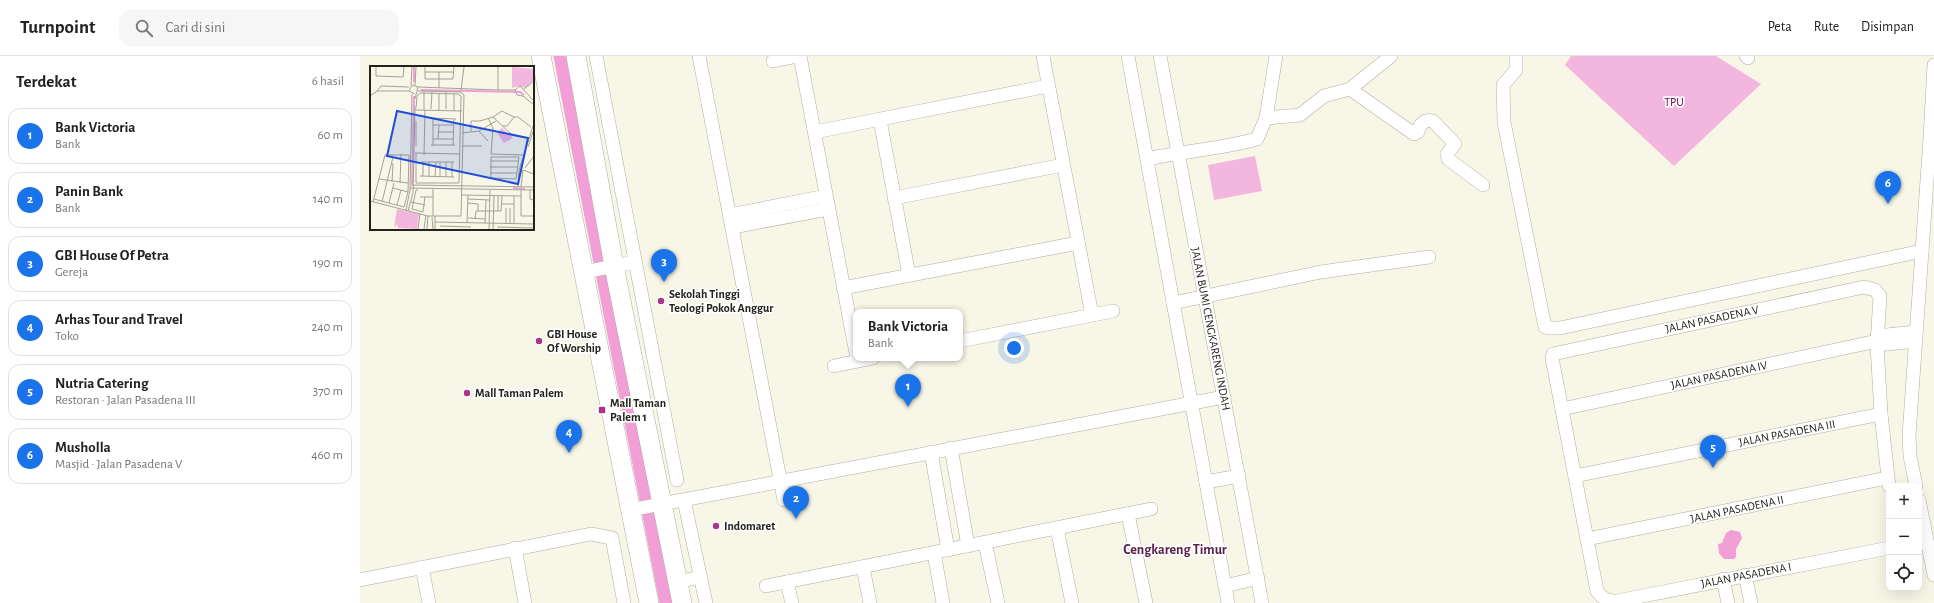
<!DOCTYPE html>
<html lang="id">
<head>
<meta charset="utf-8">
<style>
  :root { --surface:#fff; --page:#f6f6f6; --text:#222; --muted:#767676; --line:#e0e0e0; --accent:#1a73e8 }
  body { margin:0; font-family:"Alegreya Sans",sans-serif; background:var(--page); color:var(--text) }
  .controls { position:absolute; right:12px; bottom:12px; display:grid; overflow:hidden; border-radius:8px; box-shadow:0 4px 16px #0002 }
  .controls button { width:36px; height:36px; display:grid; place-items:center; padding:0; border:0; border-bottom:1px solid var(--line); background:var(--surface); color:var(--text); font:20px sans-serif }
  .you { position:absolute; left:654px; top:292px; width:14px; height:14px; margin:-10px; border:3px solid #fff; border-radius:50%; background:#1a73e8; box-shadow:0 0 0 6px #1a73e833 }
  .badge { display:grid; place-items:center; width:26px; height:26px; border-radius:50%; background:var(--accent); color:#fff; font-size:13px; font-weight:700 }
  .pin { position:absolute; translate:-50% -33px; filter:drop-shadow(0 1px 2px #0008) }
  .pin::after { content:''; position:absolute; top:21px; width:14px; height:12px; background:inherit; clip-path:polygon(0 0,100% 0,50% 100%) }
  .popup { position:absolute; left:493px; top:253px; width:110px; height:52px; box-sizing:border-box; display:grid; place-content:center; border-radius:8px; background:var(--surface); filter:drop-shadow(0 1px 3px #0005); font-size:13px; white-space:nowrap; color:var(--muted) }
  .popup b { font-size:15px; color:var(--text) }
  .popup::after { content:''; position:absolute; left:50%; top:100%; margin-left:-8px; border:8px solid transparent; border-top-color:var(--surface) }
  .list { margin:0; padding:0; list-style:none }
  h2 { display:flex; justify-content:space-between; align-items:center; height:52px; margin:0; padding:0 16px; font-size:17px }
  h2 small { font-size:13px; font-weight:400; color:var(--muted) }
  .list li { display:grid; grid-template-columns:26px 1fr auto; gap:12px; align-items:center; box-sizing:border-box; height:56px; margin:0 8px 8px; padding:0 8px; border:1px solid var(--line); border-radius:12px }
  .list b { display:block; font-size:15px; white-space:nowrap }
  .list p { margin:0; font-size:13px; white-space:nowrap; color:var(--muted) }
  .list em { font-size:13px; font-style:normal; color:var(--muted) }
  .icon { flex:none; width:22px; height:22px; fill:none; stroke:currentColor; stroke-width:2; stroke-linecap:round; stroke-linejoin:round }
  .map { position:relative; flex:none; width:1574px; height:547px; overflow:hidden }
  header { display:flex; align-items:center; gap:24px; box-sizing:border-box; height:56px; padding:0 20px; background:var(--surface); border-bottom:1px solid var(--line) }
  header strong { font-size:19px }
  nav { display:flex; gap:22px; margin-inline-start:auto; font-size:14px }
  .search { width:280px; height:36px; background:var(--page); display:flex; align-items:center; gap:10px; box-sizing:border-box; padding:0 14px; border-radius:12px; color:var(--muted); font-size:15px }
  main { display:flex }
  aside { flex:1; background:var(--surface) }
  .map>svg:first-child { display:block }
  .green { fill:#f3b6de }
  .water { fill:#f29ed7 }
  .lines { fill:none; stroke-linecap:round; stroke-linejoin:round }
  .canal { stroke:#f29ed7; stroke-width:13 }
  .street-casing { stroke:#b0aea0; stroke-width:14 }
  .secondary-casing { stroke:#b0aea0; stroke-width:20 }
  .street { stroke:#fff; stroke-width:13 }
  .secondary { stroke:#fff; stroke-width:19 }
  .poi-dot { fill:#aa358d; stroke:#fff; stroke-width:1.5 }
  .labels { text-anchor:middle; stroke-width:3.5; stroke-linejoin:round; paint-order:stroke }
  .park-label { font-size:12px; fill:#670052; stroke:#fff }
  .poi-label { font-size:12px; font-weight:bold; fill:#23231d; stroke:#fff; text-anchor:start }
  .street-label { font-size:12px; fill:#23231d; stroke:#fff }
  .quarter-label { font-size:14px; font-weight:bold; fill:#581f48; stroke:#fff }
  .inset-river { fill:none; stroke:#f29ed7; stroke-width:2 }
  .inset-road { fill:none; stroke:#a3a296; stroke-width:1 }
  .view { fill:#1d4ed8; fill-opacity:0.15; stroke:#1d4ed8; stroke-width:2 }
  .inset-edge { fill:none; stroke:#23231d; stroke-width:2 }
</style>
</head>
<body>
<header>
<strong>Turnpoint</strong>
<div class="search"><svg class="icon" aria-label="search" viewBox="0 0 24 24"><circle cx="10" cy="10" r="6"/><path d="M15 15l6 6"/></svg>Cari di sini</div>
<nav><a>Peta</a><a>Rute</a><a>Disimpan</a></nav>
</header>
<main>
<aside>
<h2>Terdekat<small>6 hasil</small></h2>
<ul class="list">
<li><span class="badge">1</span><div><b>Bank Victoria</b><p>Bank</p></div><em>60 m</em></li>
<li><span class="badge">2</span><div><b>Panin Bank</b><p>Bank</p></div><em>140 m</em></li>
<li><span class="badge">3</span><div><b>GBI House Of Petra</b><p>Gereja</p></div><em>190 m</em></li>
<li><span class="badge">4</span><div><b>Arhas Tour and Travel</b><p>Toko</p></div><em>240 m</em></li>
<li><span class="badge">5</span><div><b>Nutria Catering</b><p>Restoran · Jalan Pasadena III</p></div><em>370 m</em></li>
<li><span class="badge">6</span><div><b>Musholla</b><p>Masjid · Jalan Pasadena V</p></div><em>460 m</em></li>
</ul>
</aside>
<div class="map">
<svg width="1574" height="547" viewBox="0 0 1574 547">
  <rect width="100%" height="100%" fill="#f8f6e7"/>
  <g class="green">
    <polygon points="1211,0 1356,0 1401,28 1314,110 1205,9"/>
    <polygon points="895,100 902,135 854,144 848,109"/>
  </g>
  <polygon class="water" points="1371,474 1380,476 1382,482 1376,493 1376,501 1374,503 1364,503 1359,497 1358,488 1362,487 1366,477"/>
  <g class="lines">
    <polyline class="canal" points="200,0 306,547"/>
    <g class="street-casing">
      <g id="street">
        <polyline points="236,0 317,424"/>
        <polyline points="339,0 424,444"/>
        <polyline points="440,0 496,297"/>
        <polyline points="683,0 732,259"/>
        <polyline points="768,0 868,547"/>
        <polyline points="800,0 902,547"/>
        <polyline points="1156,0 1156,14 1143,29 1144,66 1185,271 1189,272 1200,272 1562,195"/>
        <polyline points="1386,0 1388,2"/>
        <polyline points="413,5 438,0"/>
        <path d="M990,33L1054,78L1058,76C1059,69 1064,63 1073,65L1095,88L1087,98L1088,103L1123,129"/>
        <polyline points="906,62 940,59 964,40 990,33 1031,0"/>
        <polyline points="520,64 549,219"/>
        <polyline points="455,76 688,30"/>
        <path d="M787,103C824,95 861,93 897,83L906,62L916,0"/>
        <polyline points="534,142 703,109"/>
        <polyline points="370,159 466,140"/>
        <polyline points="373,171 468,153"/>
        <polyline points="224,216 275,206"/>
        <polyline points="483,232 718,187"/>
        <polyline points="813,247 961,216 1069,201"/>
        <polyline points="1517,280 1556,276"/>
        <polyline points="600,285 753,255"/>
        <polyline points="1517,289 1556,285"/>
        <polyline points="474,310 513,302"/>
        <polyline points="1202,353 1517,285"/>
        <polyline points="591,392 608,490"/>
        <polyline points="571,396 588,494"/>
        <polyline points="1215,420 1521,358"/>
        <polyline points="846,426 879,420"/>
        <polyline points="1556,430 1550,400 1549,379 1570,82 1574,9"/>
        <polyline points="324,444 346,547"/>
        <polyline points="1559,444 1574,519"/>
        <polyline points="270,454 864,341"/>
        <polyline points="768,458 786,547"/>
        <polyline points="697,472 712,547"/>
        <polyline points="1227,483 1527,422"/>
        <polyline points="625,487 638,547"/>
        <polyline points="155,492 165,547"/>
        <path d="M1529,492L1257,545C1247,545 1243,543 1237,535L1192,302L1193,298L1504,231L1515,234L1520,240L1517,289L1521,358L1529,430"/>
        <polyline points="574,497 583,547"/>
        <polyline points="62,511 69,547"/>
        <polyline points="503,511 510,547"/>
        <polyline points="1385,519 1391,547"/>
        <polyline points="1363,523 1368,547"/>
        <polyline points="0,524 231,478 252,482 264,547"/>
        <polyline points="317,526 340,521"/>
        <polyline points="427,526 432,547"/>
        <polyline points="406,530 791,453"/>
        <polyline points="865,530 898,522"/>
      </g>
    </g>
    <g class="secondary-casing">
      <g id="secondary">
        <polyline points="181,0 289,547"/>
        <polyline points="216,0 254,210 322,547"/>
      </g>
    </g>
    <use href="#street" class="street"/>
    <use href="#secondary" class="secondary"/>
  </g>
  <g class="poi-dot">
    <circle cx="301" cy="245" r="4"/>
    <circle cx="179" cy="285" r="4"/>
    <circle cx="107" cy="337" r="4"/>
    <rect x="238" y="350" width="8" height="8" rx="2"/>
    <circle cx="356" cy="470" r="4"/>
  </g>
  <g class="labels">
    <g class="park-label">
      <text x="1314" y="50">TPU</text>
    </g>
    <g class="poi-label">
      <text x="309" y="242">Sekolah Tinggi<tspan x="309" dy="14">Teologi Pokok Anggur</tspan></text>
      <text x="187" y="282">GBI House<tspan x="187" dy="14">Of Worship</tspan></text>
      <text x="115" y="341">Mall Taman Palem</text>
      <text x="250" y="351">Mall Taman<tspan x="250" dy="14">Palem 1</tspan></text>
      <text x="364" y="474">Indomaret</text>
    </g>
    <g class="street-label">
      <text transform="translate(1352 263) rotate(-12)" y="4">JALAN PASADENA V</text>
      <text transform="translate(851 273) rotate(79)" y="4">JALAN BUMI CENGKARENG INDAH</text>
      <text transform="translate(1359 319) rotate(-12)" y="4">JALAN PASADENA IV</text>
      <text transform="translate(1427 377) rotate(-11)" y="4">JALAN PASADENA III</text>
      <text transform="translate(1377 453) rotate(-12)" y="4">JALAN PASADENA II</text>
      <text transform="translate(1386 519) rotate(-11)" y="4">JALAN PASADENA I</text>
    </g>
    <g class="quarter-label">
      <text x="815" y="498">Cengkareng Timur</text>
    </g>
  </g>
  <g transform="translate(10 10)">
    <rect width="164" height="164" fill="#f8f6e7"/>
    <path d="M142,1L164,3V14L155,22L149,20L142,22ZM132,62L143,72L134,77L127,67ZM27,143L49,148L47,163L28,162L27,158L24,162Z" fill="#f3b6de"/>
    <path class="inset-river" d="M44,16V1M51,24L150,26L154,29M42,118L44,30M143,122L155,123"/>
    <path class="inset-road" d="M6,1V10L33,11L34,1M55,1V13H83L84,1M55,6H84M41,19L42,1M45,19L46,1M69,22V6M154,23L164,15M91,24L94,1M128,24V1M145,24L147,29L153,30L164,39M7,25L11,20L39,21M48,25L90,26M45,28L39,25L42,19L48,21L128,24H145L150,20L164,35M0,30L7,25H39M45,33L48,21M61,43L62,26M76,43V26M45,44L92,45M54,44V26M69,44V27M84,45V27M123,51L132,45L144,51M61,52L86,53M118,52L123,62L121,88L153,89M63,59H83M133,60H137L144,51H148L161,61M109,65L118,75M69,66H83M101,66V55H110L123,51L142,69M92,67L109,65L126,55M63,73H83M68,73L69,59M61,79H85M63,79V52M83,79L84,53M46,80V55M92,80H112M158,81L164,63M45,87L90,88M46,87V117H89L91,30L88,28L50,27L47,30L46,42M54,89L55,44M121,91H149L146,113L121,112ZM121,95H148M51,96H84M53,96V110M120,101H147M155,102L164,90M120,107H146M50,110L84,111M59,111V96M65,111L66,96M70,111V96M76,111V96M82,111V96M9,113L38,117M22,116L23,97M30,117L31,88M41,119L164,121M148,121L149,104L164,57M151,121L153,104L164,108M23,122L38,126M40,122L164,124M63,123V150M48,124H46L42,143L53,146L55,131M151,124V150H164M160,124V133L163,134M92,129L151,130M50,131H63M98,133L120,134M0,135L58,150H91L94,29L90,26M3,136L15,89H39L38,126L34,141L4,133M12,136L23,91M41,136L55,139M19,137L24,117M98,137L108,138V145M131,138H144M27,139L31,124M36,144L40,124L42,28M38,145L43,127L45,40M128,145V130M62,151L63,163M98,152L115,153M105,153L106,145H131L132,130M65,156L164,158M97,157L98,129M115,157L116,134M136,157V142M140,157V142M144,158V130M70,160L101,161M127,161L164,162M48,163L50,148M54,163L56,149M57,163L58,150M65,163V150M119,163L120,124M123,163L124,130"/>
    <path class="view" d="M27,45L158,72L148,118L17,90Z"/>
    <rect width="164" height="164" class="inset-edge"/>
  </g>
</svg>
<div class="controls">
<button>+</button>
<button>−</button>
<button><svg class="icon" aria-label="locate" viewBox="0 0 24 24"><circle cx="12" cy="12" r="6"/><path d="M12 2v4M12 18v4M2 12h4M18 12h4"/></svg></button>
</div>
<div class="you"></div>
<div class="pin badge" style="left:548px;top:351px">1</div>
<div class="popup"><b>Bank Victoria</b>Bank</div>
<div class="pin badge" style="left:436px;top:463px">2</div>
<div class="pin badge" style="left:304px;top:226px">3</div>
<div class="pin badge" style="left:209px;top:397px">4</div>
<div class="pin badge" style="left:1353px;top:412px">5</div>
<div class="pin badge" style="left:1528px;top:148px">6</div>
</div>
</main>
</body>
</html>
